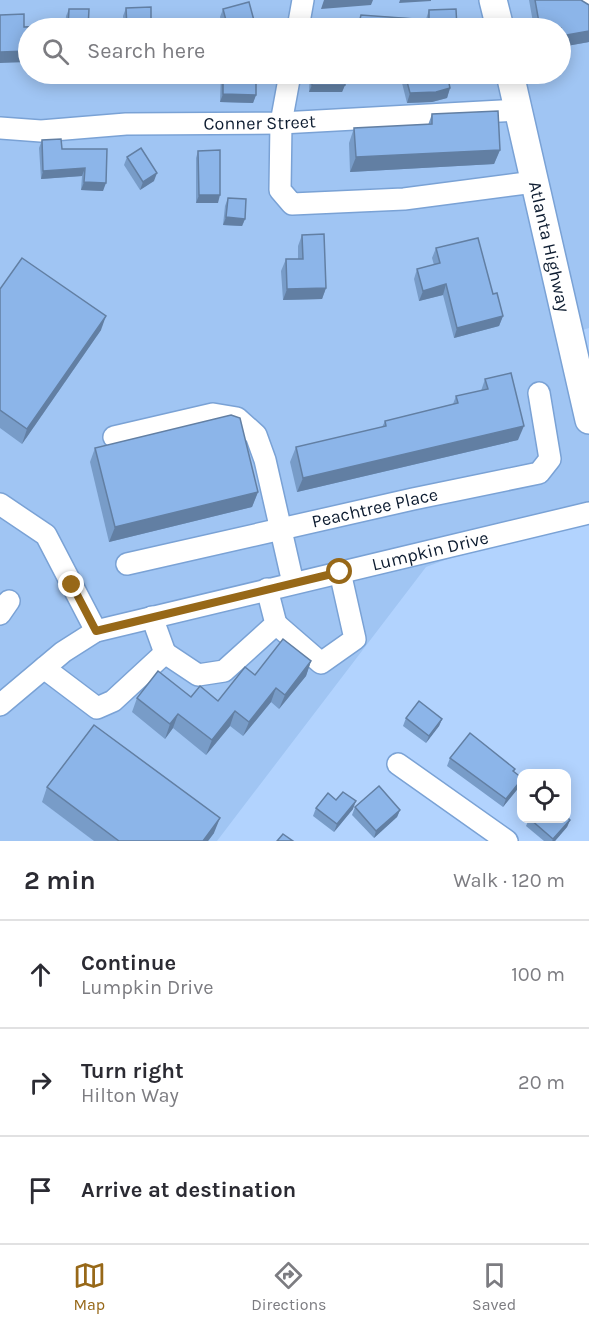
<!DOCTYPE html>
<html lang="en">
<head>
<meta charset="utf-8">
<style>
  :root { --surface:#fff; --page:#f2f2f3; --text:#2b2b33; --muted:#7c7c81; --line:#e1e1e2; --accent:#976818 }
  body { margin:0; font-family:Karla,sans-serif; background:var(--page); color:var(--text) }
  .controls { position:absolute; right:18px; bottom:18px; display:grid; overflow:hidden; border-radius:12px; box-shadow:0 3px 15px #0003 }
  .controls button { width:54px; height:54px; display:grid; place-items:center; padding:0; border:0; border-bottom:2px solid var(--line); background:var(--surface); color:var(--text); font:30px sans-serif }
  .stop { position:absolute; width:18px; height:18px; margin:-14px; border:4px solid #976818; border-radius:50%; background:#fff }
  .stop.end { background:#976818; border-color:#fff; box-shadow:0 2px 6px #0008 }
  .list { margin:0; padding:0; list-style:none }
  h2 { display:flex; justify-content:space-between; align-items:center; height:78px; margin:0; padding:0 24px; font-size:26px }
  h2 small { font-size:20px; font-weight:400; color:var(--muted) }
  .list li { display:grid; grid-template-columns:39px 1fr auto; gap:18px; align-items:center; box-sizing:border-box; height:108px; padding:0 24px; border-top:2px solid var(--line) }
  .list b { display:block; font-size:22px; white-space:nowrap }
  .list p { margin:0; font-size:20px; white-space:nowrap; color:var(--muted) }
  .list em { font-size:20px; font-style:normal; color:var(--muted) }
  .icon { flex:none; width:33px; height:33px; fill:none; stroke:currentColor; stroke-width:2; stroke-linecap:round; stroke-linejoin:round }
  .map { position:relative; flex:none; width:589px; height:841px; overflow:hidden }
  .search { position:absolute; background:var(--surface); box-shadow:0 3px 15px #0003; left:18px; right:18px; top:18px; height:66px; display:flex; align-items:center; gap:15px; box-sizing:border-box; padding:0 21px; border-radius:33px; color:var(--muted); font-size:22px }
  .sheet { height:402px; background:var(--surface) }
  nav { display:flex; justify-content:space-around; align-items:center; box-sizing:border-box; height:84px; border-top:2px solid var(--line); background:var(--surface); font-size:16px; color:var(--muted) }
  nav a { display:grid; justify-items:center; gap:3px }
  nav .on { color:var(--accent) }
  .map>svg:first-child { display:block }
  .built { fill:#a0c5f3; fill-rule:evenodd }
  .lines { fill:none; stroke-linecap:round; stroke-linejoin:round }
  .minor-casing { stroke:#7aa2d5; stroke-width:24 }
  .major-casing { stroke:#7aa2d5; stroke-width:30 }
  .minor { stroke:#fff; stroke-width:21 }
  .major { stroke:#fff; stroke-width:27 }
  .wall { fill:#789cc8 }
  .shaded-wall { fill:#627fa3 }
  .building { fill:#8cb5e9; stroke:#627fa3; stroke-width:1.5 }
  .route { stroke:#976818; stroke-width:8 }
  .labels { text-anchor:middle; stroke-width:4.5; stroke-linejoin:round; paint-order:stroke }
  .street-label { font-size:18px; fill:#0d1c30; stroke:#e9f2fd }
</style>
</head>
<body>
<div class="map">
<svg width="589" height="841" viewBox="0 0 589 841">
  <rect width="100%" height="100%" fill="#b2d3fe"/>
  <path class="built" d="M0,0H589V328L576,332L589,372V507L426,567L217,841H0ZM28,28H560V74H28Z"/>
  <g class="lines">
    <g class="minor-casing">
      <g id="minor">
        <polyline points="588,0 589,0"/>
        <polyline points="298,28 303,0"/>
        <polyline points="290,74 281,123 280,190 292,204 404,199 534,182"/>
        <path id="s1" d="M0,128L41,131L126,124L281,123L518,110"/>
        <polyline points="114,437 213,414 237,418 256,435 265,460 293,583"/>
        <polyline points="0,504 46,535 96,631"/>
        <path id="s2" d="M127,564L413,499L539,473L550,459L539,393"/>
        <polyline points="0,614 9,601"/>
        <polyline points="276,624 321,663 355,639 340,572"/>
        <polyline points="165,653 198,675 224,671 276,624 267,589"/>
        <polyline points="44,668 97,708 113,701 165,653 152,617"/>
        <path id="s3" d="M0,705L63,652L96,631L589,513"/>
        <polyline points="398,764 507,841"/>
      </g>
    </g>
    <g class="major-casing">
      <g id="major">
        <polyline points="493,0 500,28"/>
        <path id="s4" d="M510,74L589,420"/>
      </g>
    </g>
    <use href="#minor" class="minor"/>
    <use href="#major" class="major"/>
  </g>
  <g class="wall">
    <polygon points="529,0 581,0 589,5 589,42 561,47 561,28 534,28"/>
    <polygon points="126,8 151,28 124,28 123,16"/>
    <polygon points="69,9 88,28 65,28 66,16"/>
    <polygon points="223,9 256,28 223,28 220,17"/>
    <polygon points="429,10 457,28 357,28 361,15 426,19"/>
    <polygon points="221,74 256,74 256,95 253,103 220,102"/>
    <polygon points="310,74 345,74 345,85 342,92 309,92"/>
    <polygon points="405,74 450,88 447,98 432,102 407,103 402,83"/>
    <polygon points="432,114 500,150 494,164 350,172 349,143 354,128 428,125"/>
    <polygon points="42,140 62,149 107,149 103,191 81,190 82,176 41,179 39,148"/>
    <polygon points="198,151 218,203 196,203 196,158"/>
    <polygon points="127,157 154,181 140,190 124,165"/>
    <polygon points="228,198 245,219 242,226 223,225 225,206"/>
    <polygon points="302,235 326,288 322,299 283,300 281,271 286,259 298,259 298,246"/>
    <polygon points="436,248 493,294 503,316 499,326 454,338 443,295 419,301 414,279 417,269 434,265 432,258"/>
    <polygon points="0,289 101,330 22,444 0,428"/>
    <polygon points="485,379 518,440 297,492 290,462 296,447 382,427 385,421 453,404 456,396 481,391"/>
    <polygon points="95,448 258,492 252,507 109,542 90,462"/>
    <polygon points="311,661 306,676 279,709 271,702 243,736 230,726 206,755 173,728 165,739 132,712 137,698 191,697 218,701 255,675"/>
    <polygon points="406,718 442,719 439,726 426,743 403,726"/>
    <polygon points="450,758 515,769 514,772 522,778 522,781 520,786 503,807 447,766"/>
    <polygon points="47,787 214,833 208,841 94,841 42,802"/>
    <polygon points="336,800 353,809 334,832 313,816 316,808"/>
    <polygon points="355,807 400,810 397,817 374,838 352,815"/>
    <polygon points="529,819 567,819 570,820 567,827 555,841 544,841 526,826"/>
  </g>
  <g class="shaded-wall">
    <polygon points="324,0 373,0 371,5 321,9"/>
    <polygon points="400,0 431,0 431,1 399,3"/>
    <polygon points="589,31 589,42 561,47 561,36"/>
    <polygon points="28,51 28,62 0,63 0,52"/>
    <polygon points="312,85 345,85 342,92 309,92"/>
    <polygon points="450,88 447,98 432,102 407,103 410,93"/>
    <polygon points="223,94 256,95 253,103 220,102"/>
    <polygon points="500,150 494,164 350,172 356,157"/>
    <polygon points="85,168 82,176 41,179 43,171"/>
    <polygon points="157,173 154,181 140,190 143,182"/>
    <polygon points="84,182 106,183 103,191 81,190"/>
    <polygon points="199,195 220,195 218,203 196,203"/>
    <polygon points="226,217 245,219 242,226 223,225"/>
    <polygon points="446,284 443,295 419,301 423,291"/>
    <polygon points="326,288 322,299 283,300 287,289"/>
    <polygon points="106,316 101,330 22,444 27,429"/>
    <polygon points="503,316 499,326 454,338 457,328"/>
    <polygon points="524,426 518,440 297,492 303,478"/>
    <polygon points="258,492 252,507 109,542 115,527"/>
    <polygon points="311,661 306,676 279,709 285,695"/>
    <polygon points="276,688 271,702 243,736 249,722"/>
    <polygon points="235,711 230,726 206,755 212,740"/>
    <polygon points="178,714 173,728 165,739 170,724"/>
    <polygon points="442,719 439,726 426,743 429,736"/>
    <polygon points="522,779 520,786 503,807 506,799"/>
    <polygon points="356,801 353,809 334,832 337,824"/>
    <polygon points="400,810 397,817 374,838 376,831"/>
    <polygon points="220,818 214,833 208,841 203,841"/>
    <polygon points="570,820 567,827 555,841 552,841"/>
  </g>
  <g class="building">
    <polygon points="535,0 581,0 589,5 589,31 561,36 561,28 540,28"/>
    <polygon points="249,2 256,28 228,28 223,9"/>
    <polygon points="151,7 151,28 127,28 126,8"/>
    <polygon points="69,9 89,9 88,28 68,28"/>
    <polygon points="456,9 457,28 384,28 359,23 361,15 429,20 429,10"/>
    <polygon points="24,14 24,27 40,26 40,28 28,28 28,51 0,52 0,15"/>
    <polygon points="223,74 256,74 256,95 223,94"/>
    <rect x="312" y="74" width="33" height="11"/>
    <polygon points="405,74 447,74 450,88 436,92 410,93"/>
    <polygon points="498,111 500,150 356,157 354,128 432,124 432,114"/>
    <polygon points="61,139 62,149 107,149 106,183 84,182 85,168 43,171 42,140"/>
    <polygon points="141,148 157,173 143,182 127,157"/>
    <polygon points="220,150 220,195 199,195 198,151"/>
    <polygon points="228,198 246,199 245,219 226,217"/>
    <polygon points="324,234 326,288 287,289 286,259 303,259 302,235"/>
    <polygon points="478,238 493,294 497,293 503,316 457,328 446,284 423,291 417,269 440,263 436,248"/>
    <polygon points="22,258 106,316 27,429 0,410 0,289"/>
    <polygon points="511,373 524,426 303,478 296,447 386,426 385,421 458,403 456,396 488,389 485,379"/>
    <polygon points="231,415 240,418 258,492 115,527 95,448"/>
    <polygon points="283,639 311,661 285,695 276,688 249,722 235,711 212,740 178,714 170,724 137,698 158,671 191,697 200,686 218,701 245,667 255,675"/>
    <polygon points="419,701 442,719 429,736 406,718"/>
    <polygon points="94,725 220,818 203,841 119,841 47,787"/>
    <polygon points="470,733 515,769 513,771 522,778 522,779 506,799 450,758"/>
    <polygon points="379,786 400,810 376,831 355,807"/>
    <polygon points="343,792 356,801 337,824 316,808 328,793 336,800"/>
    <polygon points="567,817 570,820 553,839 530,819 567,819"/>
    <polygon points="283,834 293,841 277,841"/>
  </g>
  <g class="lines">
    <polyline class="route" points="72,585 96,631 340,572"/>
  </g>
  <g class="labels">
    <g class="street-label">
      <text dy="6" stroke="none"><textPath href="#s1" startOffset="260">Conner Street</textPath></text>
      <text dy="6" stroke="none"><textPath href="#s4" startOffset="177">Atlanta Highway</textPath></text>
      <text dy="6" stroke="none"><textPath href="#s2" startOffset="254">Peachtree Place</textPath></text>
      <text dy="6" stroke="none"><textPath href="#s3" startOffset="465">Lumpkin Drive</textPath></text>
    </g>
  </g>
</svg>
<div class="controls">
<button><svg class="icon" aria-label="locate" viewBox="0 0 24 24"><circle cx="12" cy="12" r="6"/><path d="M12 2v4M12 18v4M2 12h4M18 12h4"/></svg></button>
</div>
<div class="stop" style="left:340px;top:572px"></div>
<div class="stop end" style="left:72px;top:585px"></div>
<div class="search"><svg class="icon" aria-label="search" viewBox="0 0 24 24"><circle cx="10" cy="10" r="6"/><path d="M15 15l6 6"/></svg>Search here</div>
</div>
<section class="sheet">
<h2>2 min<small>Walk · 120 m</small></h2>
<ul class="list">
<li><svg class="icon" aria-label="ahead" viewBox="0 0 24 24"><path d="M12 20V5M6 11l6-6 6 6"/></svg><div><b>Continue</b><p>Lumpkin Drive</p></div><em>100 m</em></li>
<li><svg class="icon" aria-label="right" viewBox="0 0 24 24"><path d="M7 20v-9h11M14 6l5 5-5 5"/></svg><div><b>Turn right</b><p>Hilton Way</p></div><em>20 m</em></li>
<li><svg class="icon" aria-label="arrive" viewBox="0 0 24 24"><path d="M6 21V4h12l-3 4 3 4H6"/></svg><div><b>Arrive at destination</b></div></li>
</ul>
</section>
<nav>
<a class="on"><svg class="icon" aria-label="map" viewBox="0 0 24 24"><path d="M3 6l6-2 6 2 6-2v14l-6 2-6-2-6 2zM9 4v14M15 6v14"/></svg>Map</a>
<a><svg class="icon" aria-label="directions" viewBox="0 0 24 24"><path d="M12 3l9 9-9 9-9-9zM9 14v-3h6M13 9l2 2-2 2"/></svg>Directions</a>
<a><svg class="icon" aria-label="saved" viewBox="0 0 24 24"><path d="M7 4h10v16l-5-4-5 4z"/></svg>Saved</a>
</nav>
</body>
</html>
